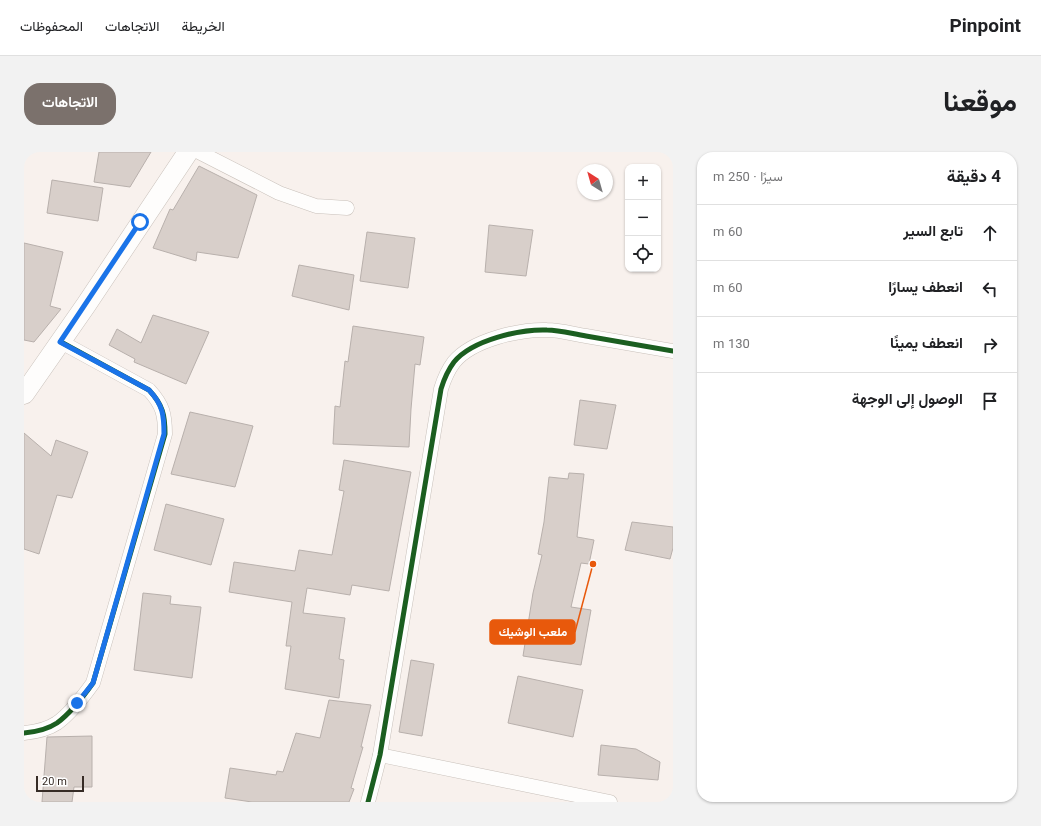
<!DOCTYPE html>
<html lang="ar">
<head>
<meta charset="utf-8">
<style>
  :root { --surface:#fff; --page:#f2f2f2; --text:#202124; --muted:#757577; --line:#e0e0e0; --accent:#7b716c }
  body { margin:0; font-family:Georgia,Vazirmatn,serif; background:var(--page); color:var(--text); direction:rtl }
  .controls { position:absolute; right:12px; top:12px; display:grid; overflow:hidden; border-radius:8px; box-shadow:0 1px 3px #0004 }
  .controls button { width:36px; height:36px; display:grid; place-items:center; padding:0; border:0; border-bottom:1px solid var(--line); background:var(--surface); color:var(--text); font:20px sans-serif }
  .compass { position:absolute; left:553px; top:12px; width:36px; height:36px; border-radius:50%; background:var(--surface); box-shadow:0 1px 3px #0004; rotate:323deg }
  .scale { position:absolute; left:12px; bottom:10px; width:48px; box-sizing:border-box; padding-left:4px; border:2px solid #372c26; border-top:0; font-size:11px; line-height:14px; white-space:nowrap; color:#372c26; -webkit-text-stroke:3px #fff; paint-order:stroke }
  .stop { position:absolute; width:12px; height:12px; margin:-9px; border:3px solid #1a73e8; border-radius:50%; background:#fff }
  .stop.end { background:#1a73e8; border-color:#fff; box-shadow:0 1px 4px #0008 }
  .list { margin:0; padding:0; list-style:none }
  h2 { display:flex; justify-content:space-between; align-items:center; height:52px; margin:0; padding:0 16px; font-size:17px }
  h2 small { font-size:13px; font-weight:400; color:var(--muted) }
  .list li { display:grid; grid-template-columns:26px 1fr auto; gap:12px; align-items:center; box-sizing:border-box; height:56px; padding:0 16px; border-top:1px solid var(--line) }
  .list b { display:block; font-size:15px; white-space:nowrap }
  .list em { font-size:13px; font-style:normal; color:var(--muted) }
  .icon { flex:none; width:22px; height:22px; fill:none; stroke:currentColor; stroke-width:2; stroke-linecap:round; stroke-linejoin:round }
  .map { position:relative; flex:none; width:649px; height:650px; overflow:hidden; direction:ltr; border-radius:16px }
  header { display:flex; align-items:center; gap:24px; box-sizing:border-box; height:56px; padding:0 20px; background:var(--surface); border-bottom:1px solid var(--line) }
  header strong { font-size:19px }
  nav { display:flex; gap:22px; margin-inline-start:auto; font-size:14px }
  .intro { display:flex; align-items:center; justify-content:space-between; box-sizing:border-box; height:96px; padding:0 24px }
  h1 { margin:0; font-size:28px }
  .button { padding:10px 18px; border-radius:16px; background:var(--accent); color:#fff; font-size:14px; font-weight:700 }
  main { display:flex; gap:24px; padding:0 24px }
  aside { flex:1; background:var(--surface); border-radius:16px; box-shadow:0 1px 3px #0004 }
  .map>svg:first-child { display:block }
  .building { fill:#d8cfca; stroke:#b8b0ac }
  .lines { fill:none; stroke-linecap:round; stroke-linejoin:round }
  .minor-casing { stroke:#c8c0ba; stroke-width:15 }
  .secondary-casing { stroke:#c8c0ba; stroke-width:21 }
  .minor { stroke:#fefdfc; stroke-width:14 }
  .secondary { stroke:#fefdfc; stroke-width:20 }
  .cycleway-casing { stroke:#fff; stroke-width:8 }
  .cycleway { stroke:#1b5e20; stroke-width:5 }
  .route { stroke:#1a73e8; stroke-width:5 }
  .leader { fill:none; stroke:#e8590c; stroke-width:1.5 }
  .callout-dot { fill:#e8590c; stroke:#fff; stroke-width:1.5 }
  .callout { fill:#e8590c; stroke:#e8590c; stroke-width:1.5 }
  .callout-label { font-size:12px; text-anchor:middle; font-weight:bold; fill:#fff }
</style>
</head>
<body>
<header>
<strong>Pinpoint</strong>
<nav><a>الخريطة</a><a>الاتجاهات</a><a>المحفوظات</a></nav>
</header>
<div class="intro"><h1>موقعنا</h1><a class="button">الاتجاهات</a></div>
<main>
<aside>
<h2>4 دقيقة<small>سيرًا · 250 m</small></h2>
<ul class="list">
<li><svg class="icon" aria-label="ahead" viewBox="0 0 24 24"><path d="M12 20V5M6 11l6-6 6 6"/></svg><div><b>تابع السير</b></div><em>60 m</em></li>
<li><svg class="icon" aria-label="left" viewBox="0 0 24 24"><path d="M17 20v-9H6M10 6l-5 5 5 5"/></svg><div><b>انعطف يسارًا</b></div><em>60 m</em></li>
<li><svg class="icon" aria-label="right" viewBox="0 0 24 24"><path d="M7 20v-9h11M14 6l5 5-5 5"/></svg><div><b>انعطف يمينًا</b></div><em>130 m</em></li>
<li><svg class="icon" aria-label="arrive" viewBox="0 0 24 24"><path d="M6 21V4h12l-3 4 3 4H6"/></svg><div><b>الوصول إلى الوجهة</b></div></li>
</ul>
</aside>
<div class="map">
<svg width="649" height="650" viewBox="0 0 649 650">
  <rect width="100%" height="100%" fill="#f8f1ed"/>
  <g class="building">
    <polygon points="75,0 127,0 106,35 70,30"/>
    <polygon points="175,14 233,43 214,106 173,100 172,109 129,96 146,57 149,58"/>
    <polygon points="28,28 79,36 74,69 23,61"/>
    <polygon points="465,73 509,78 502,124 461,120"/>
    <polygon points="343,80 391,86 384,136 336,129"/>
    <polygon points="0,91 39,100 26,154 37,157 10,190 0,188"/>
    <polygon points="275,113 330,123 325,158 268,144"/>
    <polygon points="129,163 185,180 162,232 110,210 111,207 85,193 93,177 117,191"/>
    <polygon points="329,174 400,185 396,213 391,212 387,257 385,295 309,292 311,254 316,255 321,209 324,210"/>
    <polygon points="556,248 592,253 583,297 550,293"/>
    <polygon points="166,260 229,274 211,335 147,322"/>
    <polygon points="0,281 27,304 32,288 64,300 48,346 33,343 15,402 0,397"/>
    <polygon points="320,308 387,320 365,439 328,433 326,443 283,436 279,461 321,466 315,507 320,508 315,546 261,537 267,494 262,494 268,450 205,440 210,410 271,419 275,398 308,403 320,339 315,338"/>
    <polygon points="545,321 560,322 553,385 570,388 565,412 557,411 547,455 567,458 557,513 499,504 509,441 518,403 514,402 520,370 525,325 544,327"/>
    <polygon points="142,352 200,367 187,413 130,398"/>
    <polygon points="608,370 649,375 649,396 646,407 601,398"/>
    <polygon points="119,441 147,444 146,452 177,455 168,526 110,518"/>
    <polygon points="387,508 410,512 398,584 375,580"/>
    <polygon points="494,524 559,538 549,585 484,571"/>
    <polygon points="305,548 347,553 337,595 339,595 327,636 330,637 325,650 228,650 201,646 206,616 252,623 253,619 259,620 272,581 296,586"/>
    <polygon points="68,584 68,635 50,635 48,650 18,650 23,585"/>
    <polygon points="577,593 612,597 636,610 634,628 574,623"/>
  </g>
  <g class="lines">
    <g class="minor-casing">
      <g id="minor">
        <polyline points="175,0 255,41 292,54 323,56"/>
        <path d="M0,581C11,580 24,577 33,571C47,561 59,545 69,531L141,282C141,263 139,253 125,238L37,190"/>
        <polyline points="356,603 586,650"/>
        <path d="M344,650L356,603L417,237C420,227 424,218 430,210C448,188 496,177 523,178C536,178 549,182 562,184C591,189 620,194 649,199"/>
      </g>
    </g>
    <g class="secondary-casing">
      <polyline id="secondary" points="0,242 62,153 164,0"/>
    </g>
    <use href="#minor" class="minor"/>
    <use href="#secondary" class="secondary"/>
    <g class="cycleway-casing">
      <g id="cycleway">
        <path d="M0,581C11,580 24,577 33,571C47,561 59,545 69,531L141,282C141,263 139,253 125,238L37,190"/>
        <path d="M344,650L356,603L417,237C420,227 424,218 430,210C448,188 496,177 523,178C536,178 549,182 562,184C591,189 620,194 649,199"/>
      </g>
    </g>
    <use href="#cycleway" class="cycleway"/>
  </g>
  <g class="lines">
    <path class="route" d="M53,551L69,531L140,282C140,263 139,253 125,238L36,190L116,70"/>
  </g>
  <path class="leader" d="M569 412L551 480"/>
  <circle class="callout-dot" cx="569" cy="412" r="4"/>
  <rect class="callout" x="466" y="468" width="85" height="24" rx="4"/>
  <g class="callout-label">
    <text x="509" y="484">ملعب الوشيك</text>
  </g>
</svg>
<div class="controls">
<button>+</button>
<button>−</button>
<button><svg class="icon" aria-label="locate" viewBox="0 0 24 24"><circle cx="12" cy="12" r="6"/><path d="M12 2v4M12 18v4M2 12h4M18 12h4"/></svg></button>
</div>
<svg class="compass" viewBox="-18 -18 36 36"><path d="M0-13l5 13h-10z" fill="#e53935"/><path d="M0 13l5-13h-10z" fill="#757577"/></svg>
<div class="scale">20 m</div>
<div class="stop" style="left:116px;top:70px"></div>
<div class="stop end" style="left:53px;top:551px"></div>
</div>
</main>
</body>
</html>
